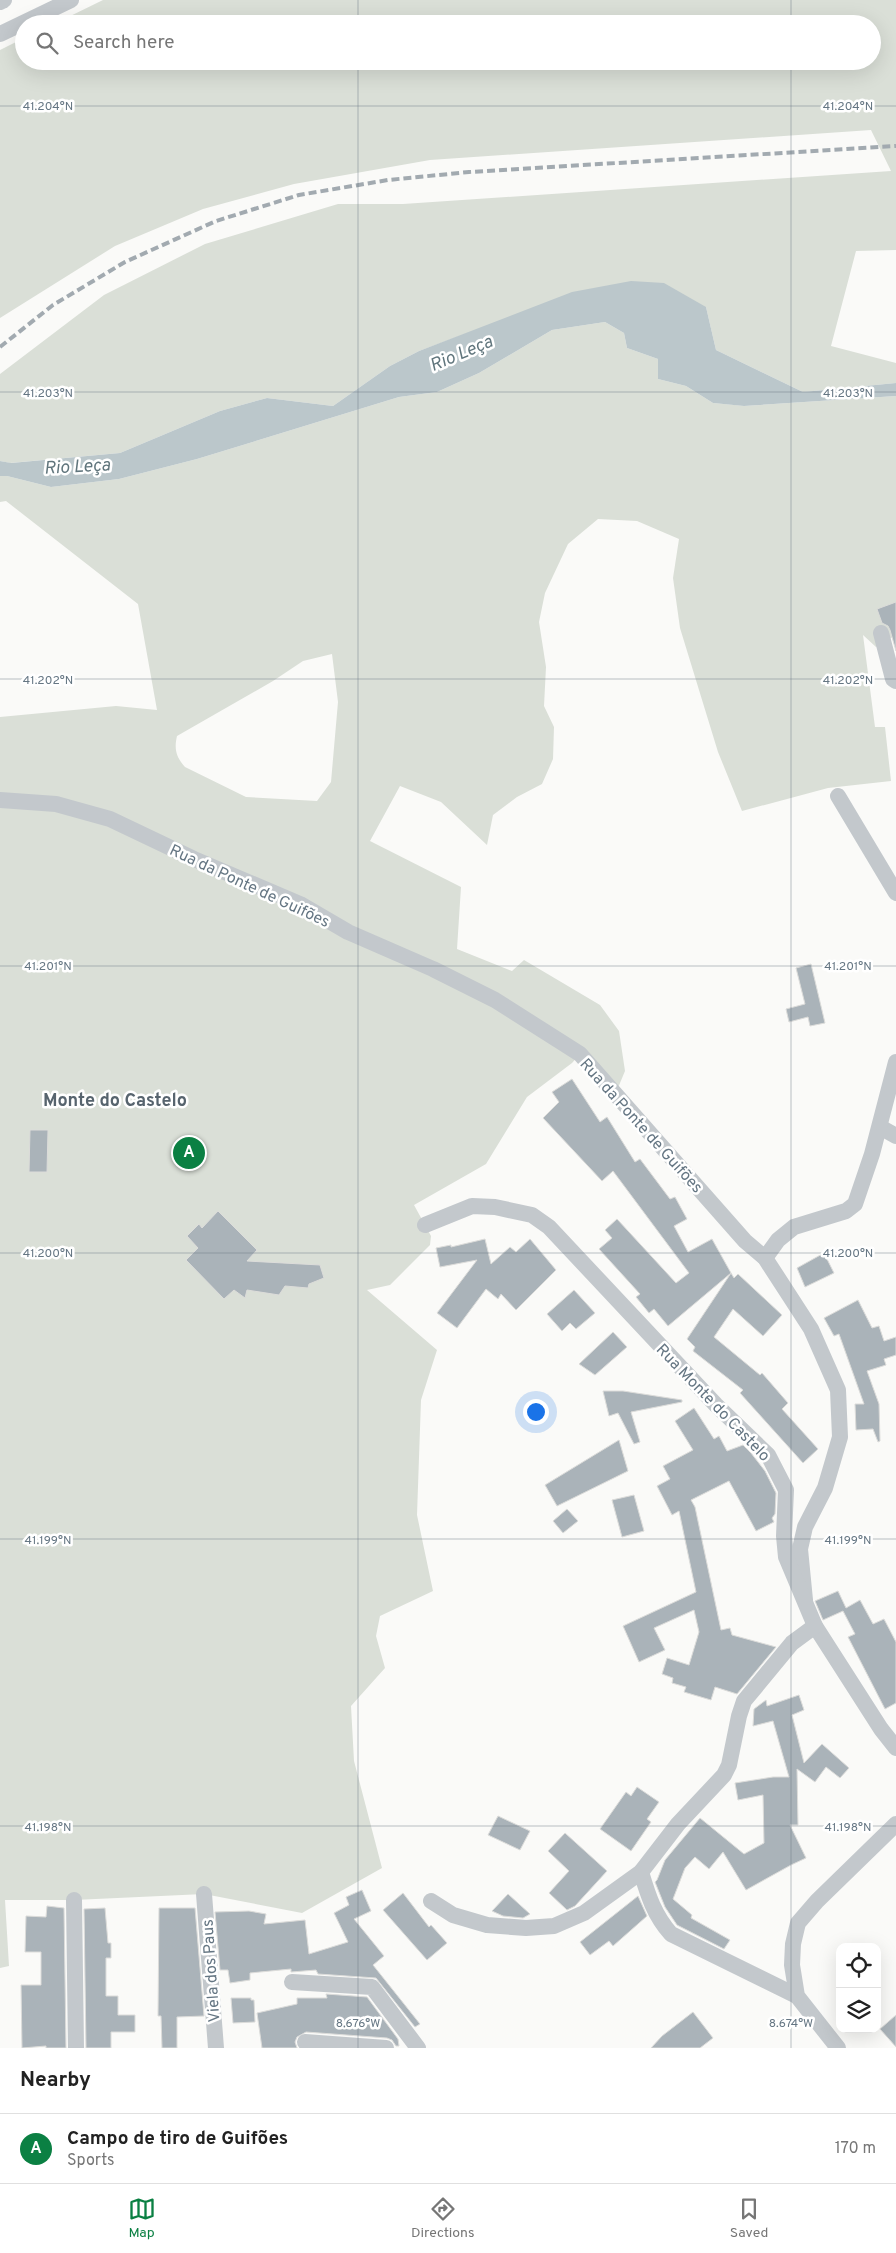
<!DOCTYPE html>
<html lang="en">
<head>
<meta charset="utf-8">
<style>
  :root { --surface:#fff; --page:#f2f2f2; --text:#222; --muted:#767676; --line:#e0e0e0; --accent:#0b8043 }
  body { margin:0; font-family:Overpass,sans-serif; background:var(--page); color:var(--text) }
  .controls { position:absolute; right:15px; bottom:15px; display:grid; overflow:hidden; border-radius:10px; box-shadow:0 5px 20px #0002 }
  .controls button { width:45px; height:45px; display:grid; place-items:center; padding:0; border:0; border-bottom:1px solid var(--line); background:var(--surface); color:var(--text); font:25px sans-serif }
  .you { position:absolute; left:535px; top:1411px; width:18px; height:18px; margin:-12px; border:4px solid #fff; border-radius:50%; background:#1a73e8; box-shadow:0 0 0 8px #1a73e833 }
  .badge { display:grid; place-items:center; width:32px; height:32px; border-radius:50%; background:var(--accent); color:#fff; font-size:16px; font-weight:700 }
  .pin { position:absolute; translate:-50% -50%; border:2px solid #fff; box-shadow:0 1px 5px #0006 }
  .list { margin:0; padding:0; list-style:none }
  h2 { display:flex; justify-content:space-between; align-items:center; height:65px; margin:0; padding:0 20px; font-size:21px }
  h2 small { font-size:16px; font-weight:400; color:var(--muted) }
  .list li { display:grid; grid-template-columns:32px 1fr auto; gap:15px; align-items:center; box-sizing:border-box; height:70px; padding:0 20px; border-top:1px solid var(--line) }
  .list b { display:block; font-size:19px; white-space:nowrap }
  .list p { margin:0; font-size:16px; white-space:nowrap; color:var(--muted) }
  .list em { font-size:16px; font-style:normal; color:var(--muted) }
  .icon { flex:none; width:28px; height:28px; fill:none; stroke:currentColor; stroke-width:2; stroke-linecap:round; stroke-linejoin:round }
  .map { position:relative; flex:none; width:896px; height:2048px; overflow:hidden }
  .search { position:absolute; background:var(--surface); box-shadow:0 5px 20px #0002; left:15px; right:15px; top:15px; height:55px; display:flex; align-items:center; gap:12px; box-sizing:border-box; padding:0 18px; border-radius:28px; color:var(--muted); font-size:19px }
  .sheet { height:135px; background:var(--surface) }
  nav { display:flex; justify-content:space-around; align-items:center; box-sizing:border-box; height:70px; border-top:1px solid var(--line); background:var(--surface); font-size:14px; color:var(--muted) }
  nav a { display:grid; justify-items:center; gap:2px }
  nav .on { color:var(--accent) }
  .map>svg:first-child { display:block }
  .green { fill:#dadfd7; fill-rule:evenodd }
  .water { fill:#bbc7cb }
  .building { fill:#aab3b9; stroke:#dcdcda }
  .lines { fill:none; stroke-linecap:round; stroke-linejoin:round }
  .minor { stroke:#c3c8cc; stroke-width:16 }
  .rail { stroke:#a2aab0; stroke-width:4; stroke-dasharray:8 4; stroke-linecap:butt }
  .ticks { fill:none; stroke:#657683; stroke-width:1; stroke-opacity:0.45 }
  .labels { text-anchor:middle; stroke-width:5; stroke-linejoin:round; paint-order:stroke }
  .street-label { font-size:16px; fill:#657683; stroke:#fff }
  .water-label { font-size:18px; font-style:italic; fill:#60757c; stroke:#fff }
  .neighbourhood-label { font-size:18px; font-weight:bold; fill:#57646e; stroke:#fff }
  .ticks-label { font-size:12px; text-anchor:middle; fill:#657683; stroke:#fff; stroke-width:5; stroke-linejoin:round; paint-order:stroke }
</style>
</head>
<body>
<div class="map">
<svg width="896" height="2048" viewBox="0 0 896 2048">
  <rect width="100%" height="100%" fill="#fafaf8"/>
  <g class="green">
    <polygon points="103,0 896,0 896,250 856,251 831,346 896,363 896,383 803,392 716,350 706,307 492,324 419,351 390,366 333,406 267,398 220,411 120,453 10,463 0,461 0,374 104,295 205,244 338,204 403,204 891,171 871,130 430,160 294,184 203,209 115,246 0,318 0,50 24,38 24,61 872,61 872,24 54,24"/>
    <path d="M605,322L624,333L627,348L658,359V379L686,386L713,403L745,406L896,396V635L876,647L863,635L875,727H885L891,781L828,788L742,811L718,752L680,628L673,578L679,539L637,521L598,519L568,544L545,593L539,622L546,667L544,706L554,727L553,759L542,784L517,797L493,815L487,845L441,802L400,786L370,841L461,887L457,949L512,971L524,960L600,1005L619,1031L625,1071L615,1095L580,1054L572,1063L527,1097L486,1164L414,1205L431,1236L430,1245L390,1285L367,1290L437,1350L421,1400L417,1515L433,1591L380,1616L376,1636L385,1668L351,1706L354,1761L382,1868L302,1913L204,1894L74,1900H5L9,1966L0,1968V717L116,706L157,710L138,604L6,501L0,502V476H7L51,487L119,479L197,459L399,397L437,392L479,373L552,330ZM332,654L338,702L331,782L317,801L246,797L185,767C176,757 174,749 177,736L273,681L303,661Z"/>
  </g>
  <polygon class="water" points="631,281 664,283 706,307 716,350 803,392 896,383 896,396 744,406 713,403 686,386 658,379 658,359 627,348 624,333 605,322 552,330 479,373 437,392 399,397 197,459 119,479 51,487 7,476 0,476 0,461 11,463 120,453 220,411 267,398 333,406 390,366 419,351 572,292"/>
  <g class="building">
    <polygon points="896,602 896,651 890,630 888,626 882,623 877,609"/>
    <polygon points="811,964 825,1023 810,1026 808,1017 789,1022 786,1009 805,1004 796,968"/>
    <polygon points="572,1079 600,1122 607,1117 635,1162 640,1159 670,1199 675,1197 687,1219 674,1226 688,1252 712,1239 731,1273 668,1326 654,1309 649,1313 636,1297 640,1294 599,1249 612,1238 605,1230 617,1219 676,1283 689,1273 613,1171 602,1181 543,1118 559,1102 552,1092"/>
    <polygon points="30,1130 48,1130 47,1172 29,1172"/>
    <polygon points="218,1211 257,1250 247,1261 320,1265 324,1278 309,1284 308,1288 285,1286 279,1295 247,1290 245,1298 234,1290 224,1299 186,1260 198,1248 187,1236 199,1224 202,1228"/>
    <polygon points="485,1239 491,1264 510,1247 516,1252 530,1239 556,1270 516,1310 501,1294 498,1299 486,1289 457,1328 437,1313 477,1260 440,1267 436,1248 451,1245 451,1247"/>
    <polygon points="824,1253 834,1273 805,1287 797,1268"/>
    <polygon points="731,1273 734,1278 738,1274 782,1315 763,1336 733,1309 714,1337 760,1375 762,1373 788,1403 782,1409 818,1449 803,1463 740,1393 743,1390 693,1351 695,1347 687,1339"/>
    <polygon points="574,1290 595,1313 576,1329 570,1323 562,1331 547,1314"/>
    <polygon points="858,1300 872,1328 879,1326 884,1341 896,1337 896,1355 884,1359 886,1365 867,1371 879,1404 880,1441 878,1442 873,1429 856,1430 855,1404 864,1404 839,1334 834,1336 824,1318"/>
    <polygon points="613,1332 627,1347 595,1375 579,1364"/>
    <polygon points="603,1391 623,1391 682,1400 682,1402 631,1412 640,1442 634,1444 618,1413 609,1416"/>
    <polygon points="694,1408 714,1439 719,1436 727,1451 743,1445 751,1453 765,1471 776,1493 775,1514 772,1518 774,1522 756,1531 729,1481 691,1500 695,1507 721,1630 730,1628 732,1635 776,1647 737,1694 715,1687 711,1700 684,1692 686,1687 672,1683 673,1678 662,1674 667,1658 689,1665 699,1632 694,1610 654,1628 665,1650 639,1662 623,1626 696,1592 679,1511 672,1515 657,1486 670,1479 663,1466 693,1450 675,1421"/>
    <polygon points="619,1440 628,1471 557,1506 545,1485"/>
    <polygon points="634,1495 644,1531 622,1537 612,1500"/>
    <polygon points="567,1509 578,1521 563,1533 553,1521"/>
    <polygon points="838,1591 846,1608 860,1600 873,1624 884,1619 896,1642 896,1703 885,1709 848,1637 855,1634 843,1611 823,1620 815,1601"/>
    <polygon points="799,1695 804,1710 792,1715 804,1763 822,1744 849,1768 840,1778 826,1767 815,1782 797,1769 798,1825 790,1825 806,1858 791,1865 746,1890 723,1852 709,1869 695,1857 685,1868 673,1899 692,1915 691,1918 730,1940 724,1949 677,1925 665,1907 655,1882 657,1880 665,1860 700,1818 744,1854 764,1843 763,1795 738,1800 735,1783 773,1777 789,1777 773,1721 753,1726 754,1709 766,1700 767,1706"/>
    <polygon points="637,1787 659,1802 647,1819 651,1822 631,1851 600,1829 626,1792 631,1796"/>
    <polygon points="498,1816 530,1831 520,1850 488,1835"/>
    <polygon points="565,1833 607,1871 575,1906 567,1910 549,1893 569,1871 548,1851"/>
    <polygon points="362,1890 371,1911 354,1919 384,1956 373,1965 420,2024 415,2027 376,1978 318,1974 316,1970 291,1972 291,1969 250,1973 250,1980 230,1983 228,1970 220,1970 215,1912 249,1911 266,1914 264,1924 305,1920 309,1954 348,1942 334,1913 349,1905 346,1897"/>
    <polygon points="403,1893 429,1927 431,1925 447,1943 427,1960 383,1910"/>
    <polygon points="508,1894 530,1914 523,1918 503,1916 492,1911"/>
    <polygon points="638,1896 647,1916 613,1946 609,1941 590,1955 580,1942"/>
    <polygon points="47,1906 64,1908 66,2048 46,2048 46,2046 22,2048 21,1985 41,1985 41,1952 25,1952 26,1916 46,1917"/>
    <polygon points="105,1908 108,1943 111,1943 111,1958 106,1958 106,1996 118,1996 118,2015 135,2015 135,2032 111,2032 111,2048 86,2048 84,1909"/>
    <polygon points="159,1908 195,1908 204,2016 177,2017 177,2048 162,2048 161,2016 158,2016"/>
    <polygon points="326,1994 367,1997 398,2039 399,2046 396,2046 392,2040 387,2038 306,2032 297,2037 295,2042 297,2048 262,2048 257,2013 297,2004 297,1998 327,1998"/>
    <polygon points="231,1998 251,1998 251,2000 254,2000 255,2022 233,2023"/>
    <polygon points="693,2012 713,2038 700,2048 651,2048 662,2036"/>
    <polygon points="896,2015 896,2047 880,2029"/>
  </g>
  <g class="lines">
    <g class="minor">
      <polyline points="0,2 4,0"/>
      <polyline points="0,34 71,0"/>
      <polyline points="881,633 893,679 896,681"/>
      <polyline points="838,796 896,893"/>
      <polyline points="0,800 56,804 110,819 194,859 300,904 348,932 433,969 495,1000 580,1054 745,1241 765,1258 811,1329 838,1390 840,1437 825,1488 805,1527 800,1549 805,1600"/>
      <polyline points="880,1127 896,1136"/>
      <polyline points="425,1225 472,1206 495,1207 532,1215 549,1227 716,1405 768,1455 786,1490 784,1536 786,1557 815,1626 881,1729 896,1748"/>
      <polyline points="765,1258 778,1240 794,1227 846,1211 855,1204 872,1154 896,1062"/>
      <path d="M641,1872C648,1895 654,1915 671,1934L797,1996"/>
      <polyline points="204,1894 216,2048"/>
      <polyline points="74,1900 76,2048"/>
      <polyline points="431,1901 453,1915 487,1925 526,1928 554,1926 584,1913 641,1872 678,1824 724,1775 729,1765 739,1716 744,1701 792,1643 815,1626"/>
      <polyline points="292,1982 372,1987 418,2048"/>
      <polyline points="305,2042 386,2048"/>
      <polyline points="838,2048 797,1996 792,1965 793,1944 798,1923 817,1901 896,1824"/>
    </g>
    <polyline class="rail" points="0,347 53,305 125,262 216,221 299,195 388,180 469,172 896,146"/>
  </g>
  <path class="ticks" d="M358,0V24M791,0V24M358,61V2048M791,61V2048M0,106H896M0,392H896M0,679H896M0,966H896M0,1253H896M0,1539H896M0,1826H896"/>
  <g class="labels">
    <g class="street-label">
      <text transform="translate(250 885) rotate(25)" y="6">Rua da Ponte de Guifões</text>
      <text transform="translate(642 1125) rotate(48)" y="6">Rua da Ponte de Guifões</text>
      <text transform="translate(714 1402) rotate(46)" y="6">Rua Monte do Castelo</text>
      <text transform="translate(210 1971) rotate(-94)" y="6">Viela dos Paus</text>
    </g>
    <g class="water-label">
      <text transform="translate(461 353) rotate(-23)" y="6">Rio Leça</text>
      <text transform="translate(77 466) rotate(-3)" y="6">Rio Leça</text>
    </g>
    <g class="neighbourhood-label">
      <text x="115" y="1106">Monte do Castelo</text>
    </g>
  </g>
  <g class="ticks-label">
    <text x="48" y="110">41.204°N</text>
    <text x="848" y="110">41.204°N</text>
    <text x="48" y="397">41.203°N</text>
    <text x="848" y="397">41.203°N</text>
    <text x="48" y="684">41.202°N</text>
    <text x="848" y="684">41.202°N</text>
    <text x="48" y="970">41.201°N</text>
    <text x="848" y="970">41.201°N</text>
    <text x="48" y="1257">41.200°N</text>
    <text x="848" y="1257">41.200°N</text>
    <text x="48" y="1544">41.199°N</text>
    <text x="848" y="1544">41.199°N</text>
    <text x="48" y="1831">41.198°N</text>
    <text x="848" y="1831">41.198°N</text>
    <text x="358" y="2027">8.676°W</text>
    <text x="791" y="2027">8.674°W</text>
  </g>
</svg>
<div class="controls">
<button><svg class="icon" aria-label="locate" viewBox="0 0 24 24"><circle cx="12" cy="12" r="6"/><path d="M12 2v4M12 18v4M2 12h4M18 12h4"/></svg></button>
<button><svg class="icon" aria-label="layers" viewBox="0 0 24 24"><path d="M12 4l9 5-9 5-9-5zM3 14l9 5 9-5"/></svg></button>
</div>
<div class="you"></div>
<div class="pin badge" style="left:189px;top:1153px">A</div>
<div class="search"><svg class="icon" aria-label="search" viewBox="0 0 24 24"><circle cx="10" cy="10" r="6"/><path d="M15 15l6 6"/></svg>Search here</div>
</div>
<section class="sheet">
<h2>Nearby<small></small></h2>
<ul class="list">
<li><span class="badge">A</span><div><b>Campo de tiro de Guifões</b><p>Sports</p></div><em>170 m</em></li>
</ul>
</section>
<nav>
<a class="on"><svg class="icon" aria-label="map" viewBox="0 0 24 24"><path d="M3 6l6-2 6 2 6-2v14l-6 2-6-2-6 2zM9 4v14M15 6v14"/></svg>Map</a>
<a><svg class="icon" aria-label="directions" viewBox="0 0 24 24"><path d="M12 3l9 9-9 9-9-9zM9 14v-3h6M13 9l2 2-2 2"/></svg>Directions</a>
<a><svg class="icon" aria-label="saved" viewBox="0 0 24 24"><path d="M7 4h10v16l-5-4-5 4z"/></svg>Saved</a>
</nav>
</body>
</html>
